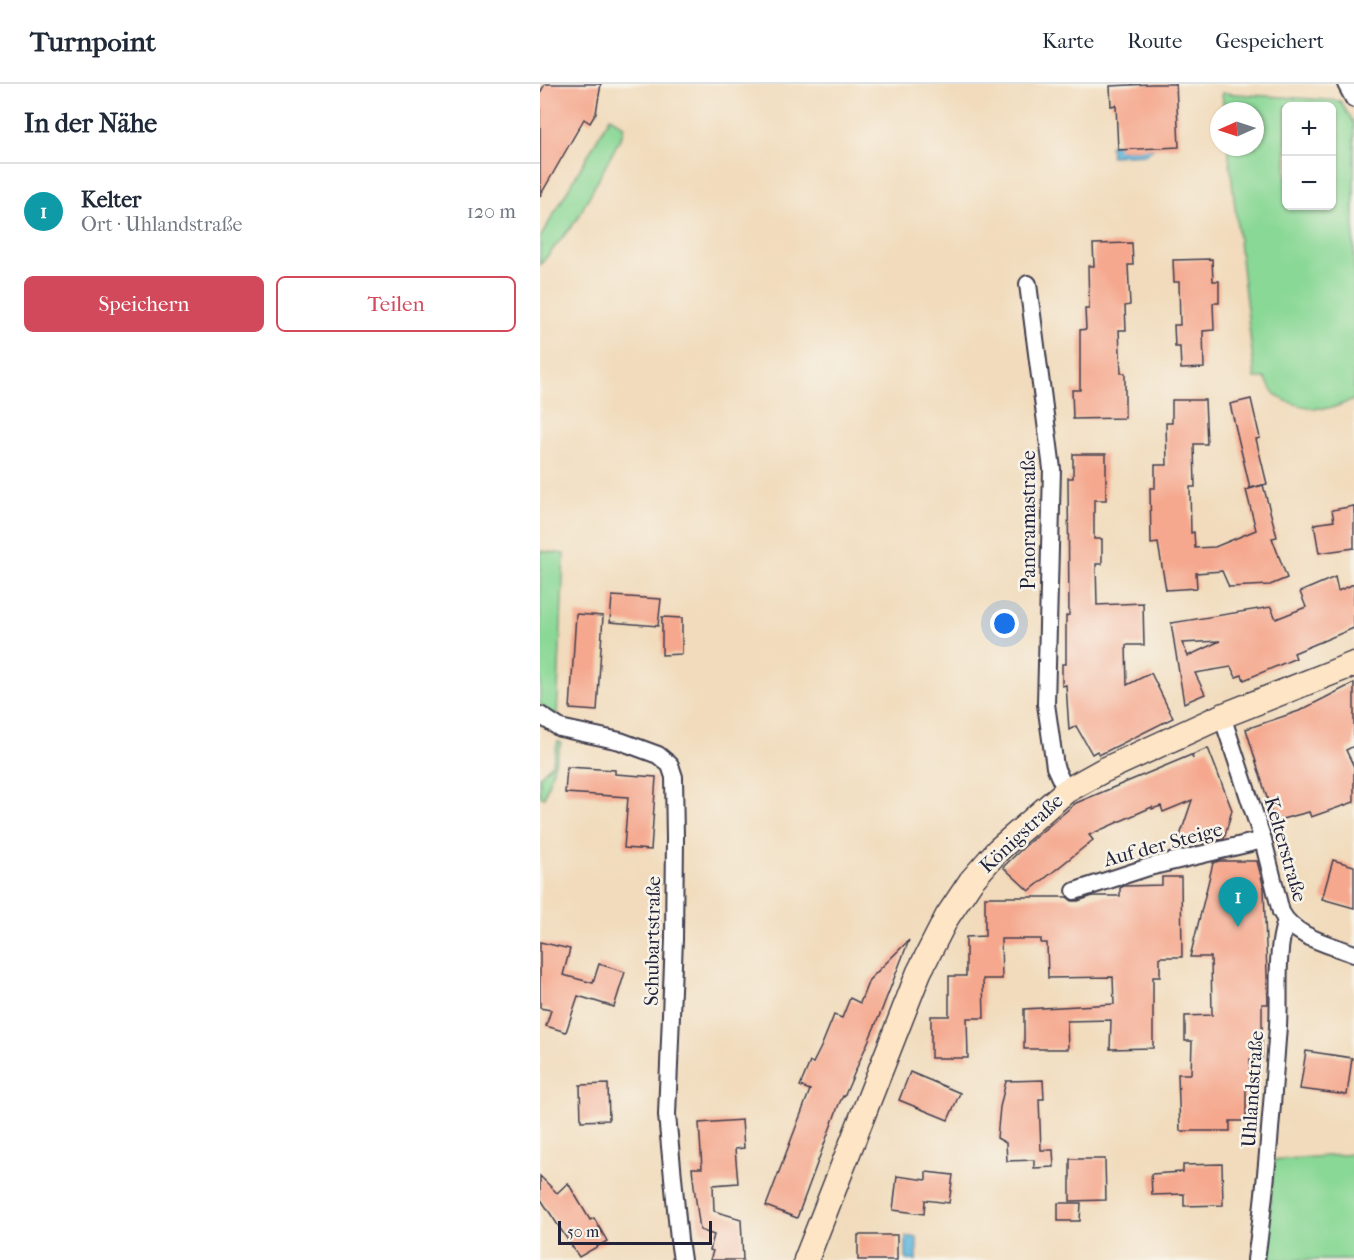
<!DOCTYPE html>
<html lang="de">
<head>
<meta charset="utf-8">
<style>
  :root { --surface:#fff; --page:#f2f2f3; --text:#1f2937; --muted:#747a83; --line:#e0e1e3; --accent:#d1495b }
  body { margin:0; font-family:"IM FELL French Canon",serif; background:var(--page); color:var(--text) }
  .controls { position:absolute; right:18px; top:18px; display:grid; overflow:hidden; border-radius:9px; box-shadow:0 2px 4px #0004 }
  .controls button { width:54px; height:54px; display:grid; place-items:center; padding:0; border:0; border-bottom:2px solid var(--line); background:var(--surface); color:var(--text); font:30px sans-serif }
  .compass { position:absolute; left:670px; top:18px; width:54px; height:54px; border-radius:50%; background:var(--surface); box-shadow:0 2px 4px #0004; rotate:267deg }
  .scale { position:absolute; left:18px; bottom:15px; width:154px; box-sizing:border-box; padding-left:6px; border:3px solid #22223b; border-top:0; font-size:16px; line-height:21px; white-space:nowrap; color:#22223b; -webkit-text-stroke:4px #f7f3e8; paint-order:stroke }
  .you { position:absolute; left:465px; top:540px; width:21px; height:21px; margin:-15px; border:4px solid #fff; border-radius:50%; background:#1a73e8; box-shadow:0 0 0 9px #1a73e833 }
  .badge { display:grid; place-items:center; width:39px; height:39px; border-radius:50%; background:var(--accent); color:#fff; font-size:20px; font-weight:700 }
  .pin { position:absolute; translate:-50% -50px; filter:drop-shadow(0 2px 3px #0008) }
  .pin::after { content:''; position:absolute; top:32px; width:21px; height:18px; background:inherit; clip-path:polygon(0 0,100% 0,50% 100%) }
  .list { margin:0; padding:0; list-style:none }
  h2 { display:flex; justify-content:space-between; align-items:center; height:78px; margin:0; padding:0 24px; font-size:26px }
  h2 small { font-size:20px; font-weight:400; color:var(--muted) }
  .list li { display:grid; grid-template-columns:39px 1fr auto; gap:18px; align-items:center; box-sizing:border-box; height:96px; padding:0 24px; border-top:2px solid var(--line) }
  .list b { display:block; font-size:22px; white-space:nowrap }
  .list p { margin:0; font-size:20px; white-space:nowrap; color:var(--muted) }
  .list em { font-size:20px; font-style:normal; color:var(--muted) }
  .actions { display:flex; gap:12px; padding:18px 24px }
  .actions a { flex:1; padding:14px 0; border:2px solid var(--accent); border-radius:9px; text-align:center; font-size:21px; color:var(--accent) }
  .actions .main { background:var(--accent); color:#fff }
  .map { position:relative; flex:none; width:814px; height:1176px; overflow:hidden }
  header { display:flex; align-items:center; gap:36px; box-sizing:border-box; height:84px; padding:0 30px; background:var(--surface); border-bottom:2px solid var(--line) }
  header strong { font-size:28px }
  nav { display:flex; gap:33px; margin-inline-start:auto; font-size:21px }
  main { display:flex }
  aside { flex:1; background:var(--surface) }
  .map>svg:first-child { display:block }
  .green { fill:#8ad896; stroke:#567d68; stroke-width:1.5; fill-rule:evenodd }
  .water { fill:#5fb8dd; stroke:#406d8c; stroke-width:1.5 }
  .building { fill:#f5a88e; fill-rule:evenodd }
  .lines { fill:none; stroke-linecap:round; stroke-linejoin:round }
  .street-casing { stroke:#413e4e; stroke-width:20 }
  .secondary-casing { stroke:#413e4e; stroke-width:27 }
  .street { stroke:#fff; stroke-width:16 }
  .secondary { stroke:#fde5c5; stroke-width:24 }
  .labels { text-anchor:middle; stroke-width:5; stroke-linejoin:round; paint-order:stroke }
  .street-label { font-size:20px; fill:#22223b; stroke:#f7f3e8 }
</style>
</head>
<body>
<header>
<strong>Turnpoint</strong>
<nav><a>Karte</a><a>Route</a><a>Gespeichert</a></nav>
</header>
<main>
<aside>
<h2>In der Nähe<small></small></h2>
<ul class="list">
<li><span class="badge" style="background:#0f9aa8">1</span><div><b>Kelter</b><p>Ort · Uhlandstraße</p></div><em>120 m</em></li>
</ul>
<div class="actions"><a class="main">Speichern</a><a>Teilen</a></div>
</aside>
<div class="map">
<svg width="814" height="1176" viewBox="0 0 814 1176">
  <rect width="100%" height="100%" fill="#f7f3e8"/>
  <filter id="ink" filterUnits="userSpaceOnUse"><feTurbulence type="fractalNoise" baseFrequency=".0167" numOctaves="2"/><feDisplacementMap in="SourceGraphic" scale="12" xChannelSelector="R" yChannelSelector="G"/><feConvolveMatrix kernelMatrix="1 2 1 2 8 2 1 2 1" color-interpolation-filters="sRGB"/></filter>
  <filter id="wash" filterUnits="userSpaceOnUse"><feTurbulence type="fractalNoise" baseFrequency=".008" numOctaves="4" result="noise"/><feDisplacementMap in="SourceGraphic" scale="24" xChannelSelector="R" yChannelSelector="G"/><feGaussianBlur stdDeviation="1.35" result="paint"/><feColorMatrix in="noise" values="0 0 0 0 0 0 0 0 0 0 0 0 0 0 0 0 0 1.4 0 .05"/><feComposite in="paint" operator="in"/></filter>
  <g filter="url(#wash)">
    <rect width="100%" height="100%" fill="#f1dbbc"/>
    <g class="green">
      <path d="M682,9L800,17L814,40V316C807,318 798,322 791,324C775,326 747,321 735,310C731,306 728,299 725,294H715L688,63H715V27H684ZM746,22H792V122H746Z"/>
      <polygon points="70,33 84,42 82,51 36,137 0,181 0,154"/>
      <polygon points="0,467 24,470 17,632 8,627 0,619"/>
      <polygon points="18,657 21,659 4,714 0,712 0,692 12,680"/>
      <polygon points="814,1070 814,1176 725,1176 734,1076"/>
    </g>
    <g class="water">
      <polygon points="578,60 579,66 615,64 606,70 571,72 570,61"/>
      <rect x="366" y="1153" width="11" height="23"/>
    </g>
    <g id="blocks">
      <g class="building">
        <polygon points="5,0 61,0 56,29 50,39 44,35 0,112 0,9"/>
        <polygon points="611,0 636,0 639,63 578,66 576,21 571,22 570,2"/>
        <polygon points="592,159 593,181 588,181 590,221 585,222 586,246 579,246 581,289 585,289 585,334 533,335 532,306 540,306 540,246 546,245 545,225 549,225 548,182 554,182 553,160"/>
        <polygon points="672,175 673,197 679,197 679,219 673,219 674,246 663,247 664,284 641,285 640,263 635,263 634,241 640,241 639,198 634,198 633,176"/>
        <polygon points="711,315 720,354 716,355 727,400 710,404 690,320"/>
        <polygon points="632,316 665,316 667,360 654,360 655,403 650,403 651,449 654,448 655,464 675,463 716,446 706,406 723,401 737,453 732,454 747,494 730,501 689,503 682,487 656,489 657,504 626,506 618,459 611,460 610,404 615,404 615,381 627,381 626,339 632,339"/>
        <polygon points="533,370 566,370 566,416 554,416 554,455 562,455 562,480 556,480 557,521 603,519 604,561 586,561 587,601 611,589 633,634 559,671 557,667 552,670 536,642 529,646 526,601 522,602 522,580 526,580 526,532 529,531 528,394 533,394"/>
        <polygon points="814,422 814,464 779,469 774,440 794,437 792,426"/>
        <path d="M795,493L798,507L814,500V544L754,569L756,574L704,596L702,591L696,593L691,583L655,589L665,610L644,619L631,539L731,523L736,535L766,523L760,508ZM680,557L648,572L642,559Z"/>
        <polygon points="72,512 121,515 118,542 70,538"/>
        <polygon points="36,530 63,532 57,627 30,625"/>
        <polygon points="122,533 142,534 142,570 122,571"/>
        <polygon points="814,599 814,662 806,666 814,683 814,718 771,733 769,728 734,737 706,645 759,627"/>
        <polygon points="668,664 692,726 684,755 664,759 640,752 652,716 623,728 621,722 612,725 612,723 549,751 553,756 489,807 463,783 486,761 536,719 632,679 651,671 653,675 652,671"/>
        <polygon points="27,683 75,686 75,690 116,693 111,766 84,764 88,713 25,709"/>
        <polygon points="793,776 814,782 814,824 782,815"/>
        <polygon points="679,777 717,777 724,804 728,920 722,920 722,975 710,975 710,1002 706,1002 706,1037 690,1037 690,1047 640,1047 638,990 651,990 652,957 645,957 645,932 672,931 671,873 650,873 673,779"/>
        <polygon points="622,793 641,793 642,873 620,873 620,893 613,893 613,964 570,965 571,936 527,937 528,965 484,965 484,925 574,920 573,893 508,894 507,859 501,859 501,855 461,855 462,895 443,895 444,934 427,934 428,974 391,974 391,932 409,932 409,892 426,892 426,853 445,852 445,813 527,813 532,817 538,817 553,812 580,812 580,804 584,802 622,801"/>
        <polygon points="369,856 341,928 304,1013 303,1012 299,1020 257,1134 226,1122 270,1006 260,1002 270,978 273,979 281,963 294,931 302,934 310,914 320,919 329,896"/>
        <polygon points="0,858 30,865 23,891 53,899 59,880 85,888 74,923 38,912 26,948 6,942 11,926 0,924"/>
        <polygon points="766,967 812,974 807,1011 760,1005"/>
        <polygon points="370,988 420,1009 408,1036 359,1016"/>
        <polygon points="503,996 504,1015 499,1015 501,1066 513,1066 514,1083 494,1084 494,1076 467,1077 466,1059 457,1054 460,1023 466,997"/>
        <polygon points="68,1000 69,1036 41,1037 40,1001"/>
        <polygon points="202,1036 204,1064 195,1065 198,1099 173,1101 174,1127 201,1135 203,1176 170,1176 173,1167 170,1166 174,1151 160,1146 154,1102 152,1084 162,1084 159,1039"/>
        <polygon points="530,1075 565,1075 566,1116 530,1117"/>
        <polygon points="682,1080 683,1121 644,1122 644,1110 612,1111 611,1090 643,1088 643,1081"/>
        <polygon points="386,1088 413,1091 409,1119 385,1116 384,1130 353,1126 357,1092 386,1096"/>
        <polygon points="0,1092 17,1109 28,1099 50,1136 54,1134 67,1157 39,1173 0,1114"/>
        <polygon points="518,1119 541,1119 540,1137 518,1137"/>
        <rect x="318" y="1151" width="39" height="25"/>
      </g>
    </g>
  </g>
  <g filter="url(#ink)">
    <use href="#blocks" fill-opacity="0" stroke="#413e4e" stroke-width="1.5"/>
    <g class="lines">
      <g class="street-casing">
        <g id="street">
          <polyline points="806,0 814,15"/>
          <polyline points="488,200 512,385 506,620 515,683 526,707"/>
          <polyline points="0,631 20,644 80,657 118,671 130,681 134,693 135,754 134,855 127,1031 139,1156 142,1176"/>
          <path d="M682,632L723,756L741,828C754,853 789,860 814,870"/>
          <polyline points="535,807 609,783 723,756"/>
          <path d="M716,1176C727,1098 732,1020 738,942C740,909 735,868 746,837"/>
        </g>
      </g>
      <g class="secondary-casing">
        <polyline id="secondary" points="266,1176 379,888 407,833 431,797 458,766 526,707 562,687 682,632 814,580"/>
      </g>
      <use href="#street" class="street"/>
      <use href="#secondary" class="secondary"/>
    </g>
  </g>
  <g class="labels">
    <g class="street-label">
      <text transform="translate(488 436) rotate(-90)" y="7">Panoramastraße</text>
      <text transform="translate(481 749) rotate(-43)" y="7">Königstraße</text>
      <text transform="translate(623 760) rotate(-15)" y="7">Auf der Steige</text>
      <text transform="translate(746 765) rotate(74)" y="7">Kelterstraße</text>
      <text transform="translate(112 857) rotate(-89)" y="7">Schubartstraße</text>
      <text transform="translate(712 1005) rotate(-86)" y="7">Uhlandstraße</text>
    </g>
  </g>
</svg>
<div class="controls">
<button>+</button>
<button>−</button>
</div>
<svg class="compass" viewBox="-18 -18 36 36"><path d="M0-13l5 13h-10z" fill="#e53935"/><path d="M0 13l5-13h-10z" fill="#747a83"/></svg>
<div class="scale">50 m</div>
<div class="you"></div>
<div class="pin badge" style="left:698px;top:843px;background:#0f9aa8">1</div>
</div>
</main>
</body>
</html>
